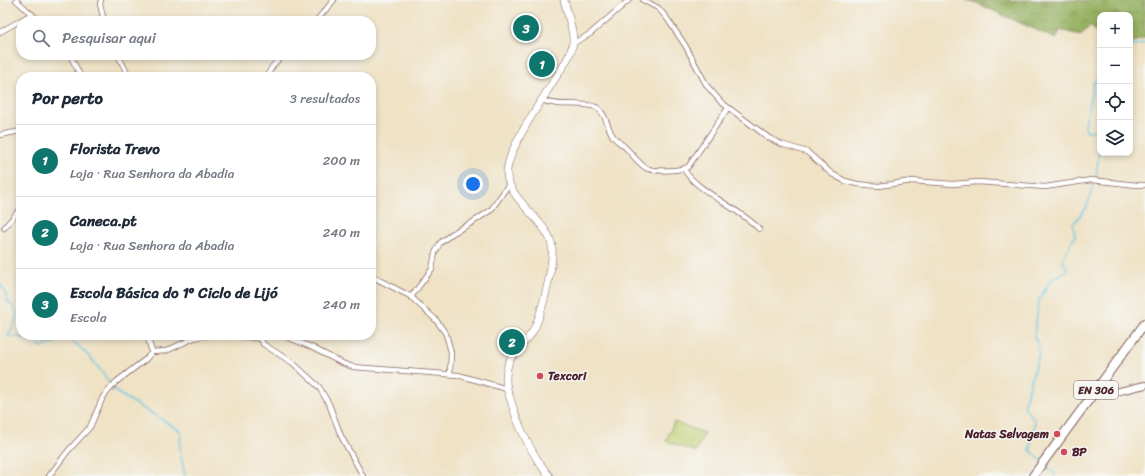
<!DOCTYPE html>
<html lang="pt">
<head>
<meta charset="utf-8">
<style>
  :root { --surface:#fff; --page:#f6f6f7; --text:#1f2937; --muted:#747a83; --line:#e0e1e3; --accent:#0f766e }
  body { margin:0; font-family:Sriracha,sans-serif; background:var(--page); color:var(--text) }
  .controls { position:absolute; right:12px; top:12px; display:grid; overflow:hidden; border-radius:8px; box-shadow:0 2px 6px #0003 }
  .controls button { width:36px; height:36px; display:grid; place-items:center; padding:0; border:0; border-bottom:1px solid var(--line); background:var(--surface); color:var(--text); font:20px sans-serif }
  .you { position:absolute; left:473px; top:184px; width:14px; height:14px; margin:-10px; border:3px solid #fff; border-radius:50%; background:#1a73e8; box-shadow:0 0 0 6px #1a73e833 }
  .badge { display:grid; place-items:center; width:26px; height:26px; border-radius:50%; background:var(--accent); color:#fff; font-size:13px; font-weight:700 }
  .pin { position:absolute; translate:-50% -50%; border:2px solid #fff; box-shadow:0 1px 4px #0006 }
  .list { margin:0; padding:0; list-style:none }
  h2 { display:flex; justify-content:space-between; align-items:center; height:52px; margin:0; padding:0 16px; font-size:17px }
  h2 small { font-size:13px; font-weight:400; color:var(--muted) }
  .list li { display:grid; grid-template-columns:26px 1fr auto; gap:12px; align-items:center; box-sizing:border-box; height:72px; padding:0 16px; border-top:1px solid var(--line) }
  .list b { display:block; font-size:15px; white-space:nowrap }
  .list p { margin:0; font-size:13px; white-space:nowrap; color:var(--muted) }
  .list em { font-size:13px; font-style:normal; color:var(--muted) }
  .icon { flex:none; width:22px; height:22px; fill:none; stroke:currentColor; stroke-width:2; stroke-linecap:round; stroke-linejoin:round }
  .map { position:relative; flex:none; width:1145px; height:476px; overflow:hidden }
  .search { position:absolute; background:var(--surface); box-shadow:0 2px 6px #0003; left:16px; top:16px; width:360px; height:44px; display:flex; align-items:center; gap:10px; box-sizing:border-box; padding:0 14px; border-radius:16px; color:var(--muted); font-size:15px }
  .panel { position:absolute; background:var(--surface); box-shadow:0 2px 6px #0003; left:16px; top:72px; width:360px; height:268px; border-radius:16px }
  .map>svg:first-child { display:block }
  .forest { fill:url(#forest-crowns); stroke:#706846 }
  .pitch { fill:#bdce70; stroke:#84764e }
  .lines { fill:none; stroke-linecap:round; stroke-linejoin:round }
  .stream { stroke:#65c6e3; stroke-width:1.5 }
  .minor-casing { stroke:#846361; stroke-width:6 }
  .tertiary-casing { stroke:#846361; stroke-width:8 }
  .secondary-casing { stroke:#846361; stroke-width:8 }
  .primary-casing { stroke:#846361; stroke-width:10 }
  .minor { stroke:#fff; stroke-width:4.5 }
  .tertiary { stroke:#fff; stroke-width:6 }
  .secondary { stroke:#fff; stroke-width:7 }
  .primary { stroke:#fff; stroke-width:8 }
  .poi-dot { fill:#d1495b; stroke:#f6f6f2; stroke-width:1.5 }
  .labels { text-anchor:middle; stroke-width:3; stroke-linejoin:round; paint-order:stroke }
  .shield { fill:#f6f6f2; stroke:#7e6067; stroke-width:1 }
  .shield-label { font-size:11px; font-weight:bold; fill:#4a1f2b }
  .poi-label { font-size:12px; font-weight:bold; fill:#4a1f2b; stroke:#f6f6f2; text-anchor:start }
</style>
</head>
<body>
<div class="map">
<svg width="1145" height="476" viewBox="0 0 1145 476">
  <defs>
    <pattern id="forest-crowns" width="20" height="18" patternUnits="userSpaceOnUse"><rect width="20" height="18" fill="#96b162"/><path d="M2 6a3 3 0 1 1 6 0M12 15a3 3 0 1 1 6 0" fill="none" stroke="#7c8f51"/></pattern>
  </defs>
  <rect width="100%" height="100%" fill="#f6f6f2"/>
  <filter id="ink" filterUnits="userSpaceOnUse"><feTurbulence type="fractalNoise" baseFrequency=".025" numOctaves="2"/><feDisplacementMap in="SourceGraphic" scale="8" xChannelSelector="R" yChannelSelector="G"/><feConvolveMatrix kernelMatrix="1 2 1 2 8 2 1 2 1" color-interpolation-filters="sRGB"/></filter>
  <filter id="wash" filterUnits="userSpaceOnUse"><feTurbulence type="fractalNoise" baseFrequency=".012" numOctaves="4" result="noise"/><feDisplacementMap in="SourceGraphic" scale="16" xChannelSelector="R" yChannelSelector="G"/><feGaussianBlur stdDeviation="0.9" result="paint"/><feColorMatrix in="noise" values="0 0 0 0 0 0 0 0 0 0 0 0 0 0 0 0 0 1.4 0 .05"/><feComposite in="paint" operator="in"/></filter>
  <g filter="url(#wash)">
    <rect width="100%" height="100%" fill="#efe2c5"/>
    <polygon class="forest" points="966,0 1145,0 1145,38 1130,43 1130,15 1100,15 1100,37 1091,26 1080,35 1060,30 1056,39 974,2"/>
    <polygon class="pitch" points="674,422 704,433 696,452 666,441"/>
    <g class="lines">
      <g class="stream">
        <polyline points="1130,47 1145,43"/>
        <polyline points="1100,74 1093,84 1085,126 1087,131 1099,130 1100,132"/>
        <polyline points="1096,178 1100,143"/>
        <path d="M0,284L5,291L8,302C22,310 15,325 8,335L9,336C22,337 32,339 42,347L51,344L62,337C79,340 101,370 111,385"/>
        <polyline points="113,388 116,392 181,431 180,451 185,476"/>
        <polyline points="1041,460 1030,450 1035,421 1025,408 1025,400 1039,354 1038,344 1034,337 1039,300 1051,280 1068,270 1062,260 1075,236 1073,224 1087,207 1094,182"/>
        <polyline points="1045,464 1054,473 1055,476"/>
      </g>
    </g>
  </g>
  <g filter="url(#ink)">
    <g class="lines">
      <g class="minor-casing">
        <g id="minor">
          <polyline points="16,0 39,21"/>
          <polyline points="101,0 100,4 104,21"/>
          <polyline points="643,0 658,8 666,17 685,45 707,86 721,102 769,138 781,144 807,152 832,174 845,181 857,184 879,186 912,181 953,184 978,182 1045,187 1091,180 1137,185 1145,185"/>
          <polyline points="316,21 334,0"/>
          <polyline points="0,32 32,14"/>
          <polyline points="572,44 590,34 629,0"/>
          <polyline points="70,55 81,77"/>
          <polyline points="118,55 129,77"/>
          <path d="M268,77C269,68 277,61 283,55"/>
          <path d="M542,100C559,108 579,101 596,107C606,112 607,128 613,136C616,141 622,144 626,148C632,154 638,163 646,168C654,172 679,171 688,167L728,108"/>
          <polyline points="0,135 21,131"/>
          <path d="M684,169C694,190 741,209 759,229"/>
          <polyline points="4,228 21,208"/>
          <polyline points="371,276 410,296 436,320 446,334 451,352 450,374"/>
          <polyline points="411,297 432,269 435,253 440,243 453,233 473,222 491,210 509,184"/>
          <polyline points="234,335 261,339"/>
          <polyline points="262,335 261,338 263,344 293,363 319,387 329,404 341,436 363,476"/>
          <polyline points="282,335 311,347 342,363 353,367 458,375 507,389"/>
          <polyline points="152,352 166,351 194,338 209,335"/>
          <polyline points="49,476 68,451 90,427 103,397 116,382 146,359 152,352 148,339 149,335"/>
        </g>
      </g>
      <g class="tertiary-casing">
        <polyline id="tertiary" points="1096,390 1107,394 1145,385"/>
      </g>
      <g class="secondary-casing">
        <path id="secondary" d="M549,476C531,453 518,426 510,398C508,393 506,386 506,380C506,375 507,365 510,360C515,350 525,343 531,334C541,320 554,264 552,247C550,222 504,198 507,170C510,145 542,100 556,77C563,66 574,52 573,38C572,26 567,12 564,0"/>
      </g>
      <g class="primary-casing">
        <polyline id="primary" points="1033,476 1145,323"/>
      </g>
      <use href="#minor" class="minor"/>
      <use href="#tertiary" class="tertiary"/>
      <use href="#secondary" class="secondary"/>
      <use href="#primary" class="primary"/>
    </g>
  </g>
  <g class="poi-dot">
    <circle cx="540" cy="376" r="4"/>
    <circle cx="1057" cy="434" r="4"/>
    <circle cx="1064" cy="452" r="4"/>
  </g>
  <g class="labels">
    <rect class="shield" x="1074" y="381" width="44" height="18" rx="3"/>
    <g class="shield-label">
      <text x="1096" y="394">EN 306</text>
    </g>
    <g class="poi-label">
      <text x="548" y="380">Texcori</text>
      <text x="1049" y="438" text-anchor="end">Natas Selvagem</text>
      <text x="1072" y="456">BP</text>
    </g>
  </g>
</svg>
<div class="controls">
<button>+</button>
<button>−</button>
<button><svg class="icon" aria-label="locate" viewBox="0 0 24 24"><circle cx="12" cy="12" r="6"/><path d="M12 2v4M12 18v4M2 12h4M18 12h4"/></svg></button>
<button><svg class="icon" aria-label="layers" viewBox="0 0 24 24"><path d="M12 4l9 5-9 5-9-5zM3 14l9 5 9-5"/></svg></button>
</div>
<div class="you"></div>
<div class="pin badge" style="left:542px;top:64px">1</div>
<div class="pin badge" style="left:512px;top:342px">2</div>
<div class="pin badge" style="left:526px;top:28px">3</div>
<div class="search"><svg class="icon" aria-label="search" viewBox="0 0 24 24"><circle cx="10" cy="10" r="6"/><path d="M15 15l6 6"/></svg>Pesquisar aqui</div>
<section class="panel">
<h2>Por perto<small>3 resultados</small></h2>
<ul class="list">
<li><span class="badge">1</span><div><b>Florista Trevo</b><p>Loja · Rua Senhora da Abadia</p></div><em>200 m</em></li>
<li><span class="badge">2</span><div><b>Caneca.pt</b><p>Loja · Rua Senhora da Abadia</p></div><em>240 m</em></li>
<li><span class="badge">3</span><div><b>Escola Básica do 1º Ciclo de Lijó</b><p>Escola</p></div><em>240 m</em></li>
</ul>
</section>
</div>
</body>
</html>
